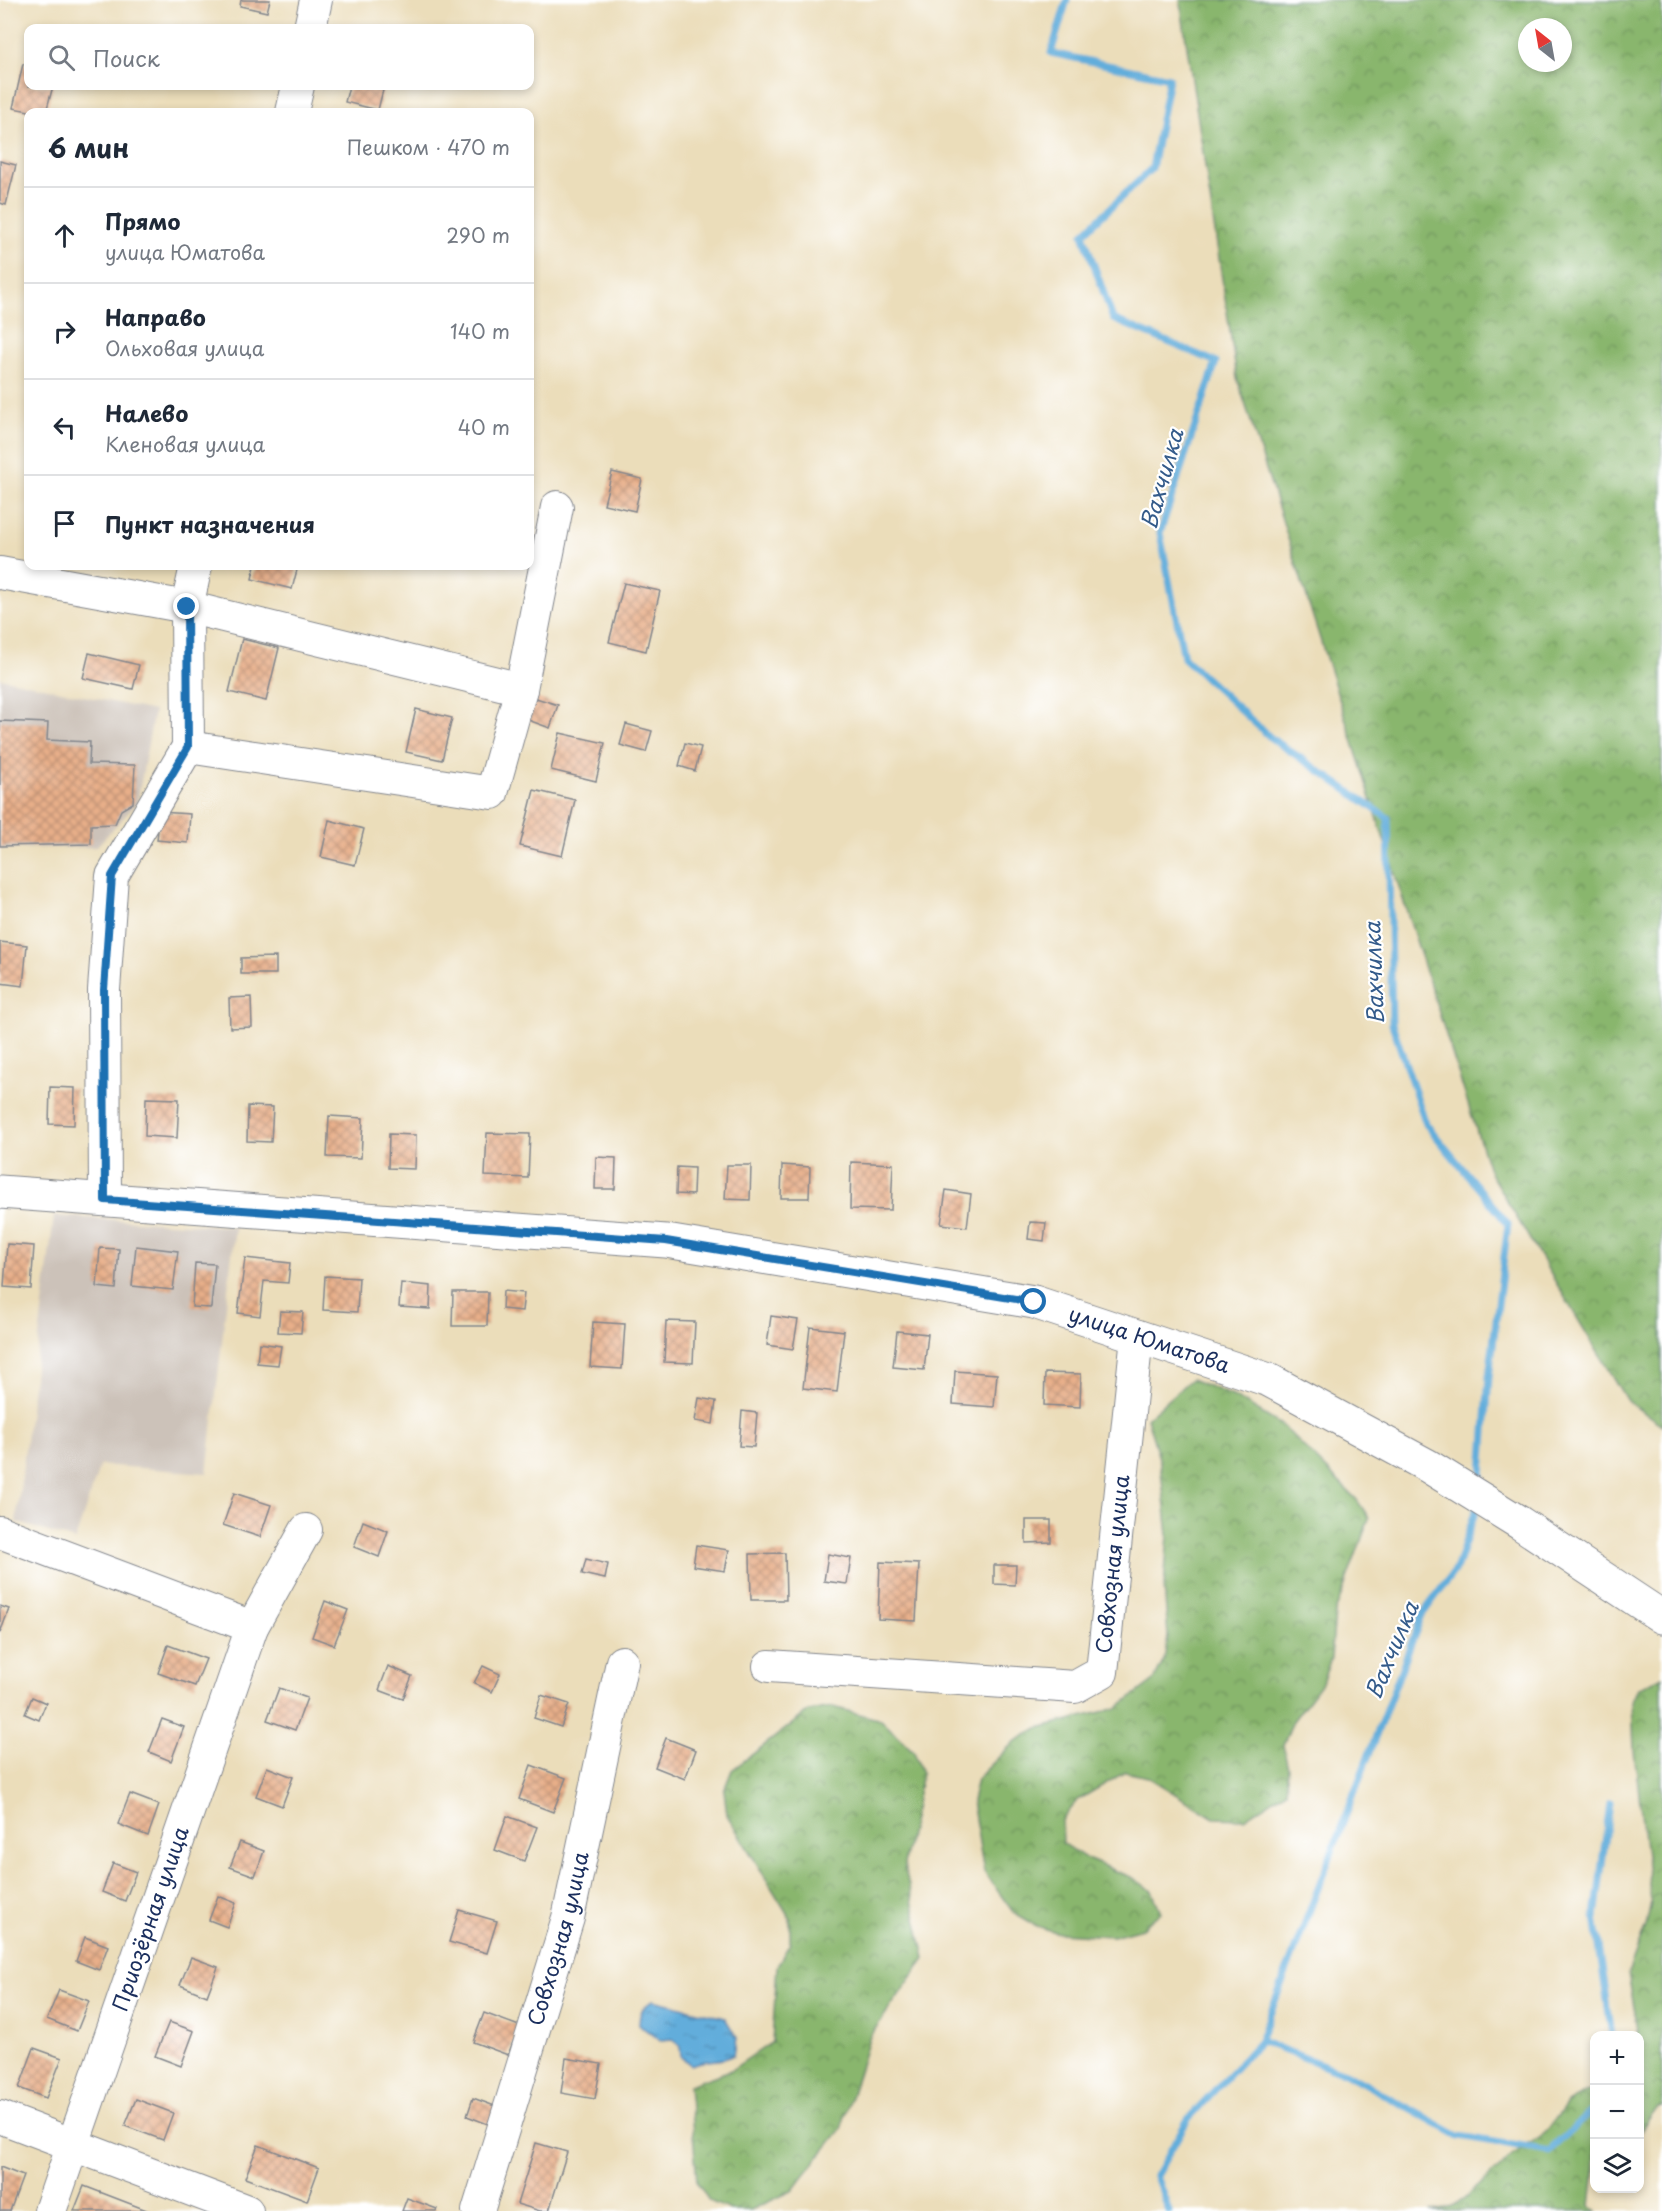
<!DOCTYPE html>
<html lang="ru">
<head>
<meta charset="utf-8">
<style>
  :root { --surface:#fff; --page:#f6f6f7; --text:#1f2937; --muted:#747a83; --line:#e0e1e3 }
  body { margin:0; font-family:"Playpen Sans",sans-serif; background:var(--page); color:var(--text) }
  .controls { position:absolute; right:18px; bottom:18px; display:grid; overflow:hidden; border-radius:12px; box-shadow:0 3px 9px #0003 }
  .controls button { width:54px; height:54px; display:grid; place-items:center; padding:0; border:0; border-bottom:2px solid var(--line); background:var(--surface); color:var(--text); font:30px sans-serif }
  .compass { position:absolute; left:1518px; top:18px; width:54px; height:54px; border-radius:50%; background:var(--surface); box-shadow:0 3px 9px #0003; rotate:329deg }
  .stop { position:absolute; width:18px; height:18px; margin:-14px; border:4px solid #1f6fb2; border-radius:50%; background:#fff }
  .stop.end { background:#1f6fb2; border-color:#fff; box-shadow:0 2px 6px #0008 }
  .list { margin:0; padding:0; list-style:none }
  h2 { display:flex; justify-content:space-between; align-items:center; height:78px; margin:0; padding:0 24px; font-size:26px }
  h2 small { font-size:20px; font-weight:400; color:var(--muted) }
  .list li { display:grid; grid-template-columns:39px 1fr auto; gap:18px; align-items:center; box-sizing:border-box; height:96px; padding:0 24px; border-top:2px solid var(--line) }
  .list b { display:block; font-size:22px; white-space:nowrap }
  .list p { margin:0; font-size:20px; white-space:nowrap; color:var(--muted) }
  .list em { font-size:20px; font-style:normal; color:var(--muted) }
  .icon { flex:none; width:33px; height:33px; fill:none; stroke:currentColor; stroke-width:2; stroke-linecap:round; stroke-linejoin:round }
  .map { position:relative; flex:none; width:1662px; height:2211px; overflow:hidden }
  .search { position:absolute; background:var(--surface); box-shadow:0 3px 9px #0003; left:24px; top:24px; width:510px; height:66px; display:flex; align-items:center; gap:15px; box-sizing:border-box; padding:0 21px; border-radius:12px; color:var(--muted); font-size:22px }
  .panel { position:absolute; background:var(--surface); box-shadow:0 3px 9px #0003; left:24px; top:108px; width:510px; height:462px; border-radius:12px }
  .map>svg:first-child { display:block }
  .industrial { fill:#ccc2b9 }
  .forest { fill:url(#forest-crowns); stroke:#527266; stroke-width:1.5; fill-rule:evenodd }
  .water { fill:url(#water-ripples); stroke:#3e6e9c; stroke-width:1.5 }
  .lines { fill:none; stroke-linecap:round; stroke-linejoin:round }
  .stream { stroke:#62addb; stroke-width:7 }
  .building { fill:url(#building-cross-hatch) }
  .minor-casing { stroke:#83868c; stroke-width:34 }
  .major-casing { stroke:#83868c; stroke-width:35 }
  .minor { stroke:#fff; stroke-width:32 }
  .major { stroke:#fff; stroke-width:33 }
  .route { stroke:#1f6fb2; stroke-width:8 }
  .labels { text-anchor:middle; stroke-width:4.5; stroke-linejoin:round; paint-order:stroke }
  .street-label { font-size:21px; fill:#1b2f5e; stroke:#fff }
  .water-label { font-size:22px; font-style:italic; fill:#345b8a; stroke:#fff }
</style>
</head>
<body>
<div class="map">
<svg width="1662" height="2211" viewBox="0 0 1662 2211">
  <defs>
    <pattern id="forest-crowns" width="20" height="18" patternUnits="userSpaceOnUse" patternTransform="scale(1.5)"><rect width="20" height="18" fill="#89b66d"/><path d="M2 6a3 3 0 1 1 6 0M12 15a3 3 0 1 1 6 0" fill="none" stroke="#6f945d"/></pattern>
    <pattern id="water-ripples" width="26" height="14" patternUnits="userSpaceOnUse" patternTransform="scale(1.5)"><rect width="26" height="14" fill="#62addb"/><path d="M2 4q2-2 4 0t4 0M15 11q2-2 4 0t4 0" fill="none" stroke="#508db5"/></pattern>
    <pattern id="building-cross-hatch" width="8" height="8" patternUnits="userSpaceOnUse" patternTransform="scale(1.5)"><rect width="8" height="8" fill="#e8af89"/><path d="M0 0l8 8M0 8l8-8" fill="none" stroke="#bb8f73"/></pattern>
  </defs>
  <rect width="100%" height="100%" fill="#fff"/>
  <filter id="ink" filterUnits="userSpaceOnUse"><feTurbulence type="fractalNoise" baseFrequency=".0167" numOctaves="2"/><feDisplacementMap in="SourceGraphic" scale="12" xChannelSelector="R" yChannelSelector="G"/><feConvolveMatrix kernelMatrix="1 2 1 2 8 2 1 2 1" color-interpolation-filters="sRGB"/></filter>
  <filter id="wash" filterUnits="userSpaceOnUse"><feTurbulence type="fractalNoise" baseFrequency=".008" numOctaves="4" result="noise"/><feDisplacementMap in="SourceGraphic" scale="24" xChannelSelector="R" yChannelSelector="G"/><feGaussianBlur stdDeviation="1.35" result="paint"/><feColorMatrix in="noise" values="0 0 0 0 0 0 0 0 0 0 0 0 0 0 0 0 0 1.4 0 .05"/><feComposite in="paint" operator="in"/></filter>
  <g filter="url(#wash)">
    <rect width="100%" height="100%" fill="#ebddba"/>
    <g class="industrial">
      <polygon points="0,678 154,711 137,803 96,847 0,849"/>
      <polygon points="54,1216 235,1227 207,1473 100,1465 75,1540 16,1522"/>
    </g>
    <g class="forest">
      <path d="M1180,0H1662V1425L1627,1401L1490,1173L1237,378ZM1527,27H1563V63H1527Z"/>
      <polygon points="1191,1379 1235,1397 1283,1426 1357,1500 1369,1518 1335,1613 1331,1658 1322,1683 1293,1721 1283,1745 1288,1768 1286,1791 1244,1819 1214,1818 1148,1777 1125,1772 1078,1800 1062,1820 1063,1843 1087,1859 1133,1878 1152,1891 1161,1912 1142,1928 1113,1936 1059,1933 1037,1926 1013,1912 984,1872 972,1801 977,1779 1014,1742 1038,1728 1117,1708 1154,1680 1164,1660 1168,1636 1164,1586 1168,1535 1160,1462 1147,1418"/>
      <polygon points="1662,1676 1662,2106 1658,2107 1640,2132 1640,2056 1642,2053 1628,1973 1646,1926 1651,1902 1634,1750 1632,1700 1638,1689"/>
      <polygon points="833,1707 881,1720 914,1752 922,1773 904,1864 925,1958 870,2036 841,2129 792,2191 751,2210 730,2210 709,2201 697,2182 689,2085 731,2070 772,2042 777,1966 790,1943 790,1918 727,1815 724,1790 732,1770 809,1711"/>
      <polygon points="1594,2088 1594,2178 1591,2205 1597,2211 1430,2211 1453,2206 1463,2200 1513,2155 1545,2133 1567,2103"/>
    </g>
    <path class="water" d="M653,2000L725,2018L737,2038L734,2055C720,2063 706,2058 691,2065L681,2057L680,2047L673,2039L660,2040L639,2025C639,2012 643,2007 653,2000Z"/>
    <g class="lines">
      <g class="stream">
        <polyline points="1067,0 1051,53 1169,78 1152,168 1083,234 1113,319 1216,362 1160,533 1184,658 1271,738 1388,818 1392,1024 1426,1124 1508,1224 1489,1377 1481,1487"/>
        <polyline points="1610,1803 1595,1917 1612,2036"/>
        <polyline points="1260,2041 1345,2073 1459,2136 1549,2151 1594,2109"/>
        <polyline points="1169,2211 1156,2176 1188,2119 1260,2041 1422,1615 1457,1567 1477,1506"/>
      </g>
    </g>
    <g id="blocks">
      <g class="building">
        <polygon points="241,0 270,0 267,12 240,6"/>
        <polygon points="23,64 28,65 28,86 53,86 46,112 34,112 13,108"/>
        <polygon points="349,86 384,86 378,110 345,102"/>
        <polygon points="0,161 16,165 6,205 0,203"/>
        <polygon points="612,472 642,479 635,511 604,504"/>
        <polygon points="255,566 298,566 292,589 252,579"/>
        <polygon points="624,583 660,591 646,651 609,642"/>
        <polygon points="242,639 279,648 266,701 229,692"/>
        <polygon points="89,653 139,665 133,689 83,678"/>
        <polygon points="536,698 558,705 550,728 528,720"/>
        <polygon points="416,709 452,718 442,760 406,752"/>
        <polygon points="0,721 48,723 47,740 90,742 89,764 135,765 133,803 121,810 115,824 91,825 91,844 0,846"/>
        <polygon points="626,724 652,731 646,752 620,745"/>
        <polygon points="560,733 605,743 596,781 551,770"/>
        <polygon points="685,743 701,747 695,771 679,766"/>
        <polygon points="534,790 575,800 562,856 520,846"/>
        <polygon points="160,812 190,814 188,843 157,840"/>
        <polygon points="329,820 364,829 355,865 321,857"/>
        <polygon points="0,942 27,945 23,986 0,983"/>
        <polygon points="276,957 276,974 241,974 241,958"/>
        <polygon points="251,997 252,1027 230,1028 229,998"/>
        <polygon points="50,1087 75,1088 74,1125 49,1124"/>
        <polygon points="146,1098 179,1099 177,1138 145,1136"/>
        <polygon points="248,1106 273,1107 271,1142 247,1141"/>
        <polygon points="329,1116 363,1118 361,1158 327,1157"/>
        <polygon points="487,1133 530,1134 528,1178 485,1176"/>
        <polygon points="389,1134 416,1135 415,1169 388,1168"/>
        <polygon points="596,1157 616,1158 615,1189 595,1189"/>
        <polygon points="851,1162 893,1164 891,1210 850,1209"/>
        <polygon points="727,1165 751,1165 750,1200 725,1199"/>
        <polygon points="782,1165 810,1167 809,1198 781,1198"/>
        <polygon points="677,1167 694,1168 693,1195 676,1194"/>
        <polygon points="946,1190 971,1194 967,1227 941,1224"/>
        <polygon points="1030,1222 1046,1223 1044,1241 1028,1239"/>
        <polygon points="7,1244 34,1246 31,1289 4,1287"/>
        <polygon points="136,1246 178,1251 173,1290 132,1286"/>
        <polygon points="100,1248 119,1249 116,1289 97,1287"/>
        <polygon points="245,1258 290,1263 288,1283 264,1281 260,1316 238,1313"/>
        <polygon points="195,1263 215,1264 211,1308 192,1307"/>
        <polygon points="325,1276 359,1278 357,1312 323,1310"/>
        <polygon points="401,1283 431,1286 430,1309 399,1307"/>
        <polygon points="503,1291 524,1293 522,1311 502,1309"/>
        <polygon points="453,1292 488,1292 487,1326 452,1326"/>
        <polygon points="280,1311 303,1312 301,1333 278,1332"/>
        <polygon points="771,1316 798,1320 793,1349 767,1345"/>
        <polygon points="666,1321 695,1322 693,1363 664,1362"/>
        <polygon points="593,1322 625,1324 622,1369 590,1367"/>
        <polygon points="810,1327 844,1331 837,1392 803,1388"/>
        <polygon points="897,1331 928,1334 924,1370 893,1367"/>
        <polygon points="259,1343 281,1346 278,1365 257,1363"/>
        <polygon points="955,1371 997,1374 994,1407 953,1404"/>
        <polygon points="1045,1373 1081,1374 1080,1407 1044,1405"/>
        <polygon points="699,1398 716,1401 713,1424 695,1421"/>
        <polygon points="742,1411 757,1413 754,1447 739,1446"/>
        <polygon points="234,1493 271,1505 260,1537 223,1525"/>
        <polygon points="1026,1520 1051,1520 1051,1542 1026,1543"/>
        <polygon points="363,1521 388,1531 379,1557 354,1547"/>
        <polygon points="696,1545 729,1550 725,1571 693,1566"/>
        <polygon points="785,1553 786,1600 751,1600 750,1554"/>
        <polygon points="828,1554 851,1558 847,1584 824,1581"/>
        <polygon points="586,1559 608,1564 605,1579 582,1574"/>
        <polygon points="880,1562 919,1564 916,1621 878,1619"/>
        <polygon points="994,1565 1016,1565 1015,1585 994,1584"/>
        <polygon points="325,1601 348,1610 334,1645 312,1637"/>
        <polygon points="0,1606 9,1609 0,1633"/>
        <polygon points="168,1645 206,1659 195,1686 158,1673"/>
        <polygon points="388,1666 412,1676 403,1699 379,1690"/>
        <polygon points="483,1666 500,1674 492,1692 474,1683"/>
        <polygon points="279,1688 307,1698 295,1730 267,1720"/>
        <polygon points="541,1695 569,1704 561,1727 534,1718"/>
        <polygon points="32,1697 46,1703 39,1720 25,1714"/>
        <polygon points="162,1719 184,1727 171,1761 149,1752"/>
        <polygon points="666,1738 696,1750 685,1779 655,1767"/>
        <polygon points="531,1765 566,1778 553,1812 519,1799"/>
        <polygon points="267,1767 293,1777 282,1806 256,1796"/>
        <polygon points="130,1794 159,1805 148,1836 118,1824"/>
        <polygon points="507,1816 537,1827 524,1861 495,1850"/>
        <polygon points="240,1842 264,1851 255,1876 230,1867"/>
        <polygon points="113,1863 136,1872 125,1901 102,1892"/>
        <polygon points="218,1896 236,1903 227,1927 209,1920"/>
        <polygon points="459,1910 497,1921 487,1953 449,1942"/>
        <polygon points="85,1937 108,1946 99,1970 76,1961"/>
        <polygon points="191,1957 218,1967 207,1996 180,1985"/>
        <polygon points="59,1990 89,2001 77,2031 47,2019"/>
        <polygon points="484,2013 519,2026 508,2055 473,2042"/>
        <polygon points="169,2022 194,2031 181,2066 155,2056"/>
        <polygon points="34,2048 62,2058 46,2098 19,2088"/>
        <polygon points="566,2058 601,2064 595,2099 561,2093"/>
        <polygon points="473,2098 500,2108 493,2126 467,2116"/>
        <polygon points="136,2099 173,2113 163,2140 125,2126"/>
        <polygon points="536,2143 567,2152 549,2211 540,2211 517,2204"/>
        <polygon points="258,2145 319,2168 307,2201 245,2178"/>
        <polygon points="0,2167 23,2176 10,2211 0,2211"/>
        <polygon points="84,2186 149,2211 74,2211"/>
        <polygon points="407,2198 437,2209 436,2211 402,2211"/>
      </g>
    </g>
  </g>
  <g filter="url(#ink)">
    <use href="#blocks" fill-opacity="0" stroke="#83868c" stroke-width="1.5"/>
    <g class="lines">
      <g class="minor-casing">
        <g id="minor">
          <polyline points="310,28 316,0"/>
          <polyline points="292,112 298,86"/>
          <polyline points="0,573 187,607 521,689 557,507"/>
          <polyline points="188,747 492,793 521,689"/>
          <polyline points="188,747 187,607 196,566"/>
          <polyline points="105,1200 104,990 112,876 188,747"/>
          <polyline points="0,1532 252,1627 50,2211"/>
          <polyline points="252,1627 306,1530"/>
          <path id="s1" d="M769,1666L1075,1687L1102,1672L1137,1336"/>
          <polyline points="0,2117 247,2211"/>
          <path id="s2" d="M478,2211L568,1918L622,1662"/>
        </g>
      </g>
      <g class="major-casing">
        <g id="major">
          <path id="s3" d="M0,1192L666,1241L1034,1302L1269,1380L1428,1466L1520,1523L1662,1617"/>
        </g>
      </g>
      <use href="#minor" class="minor"/>
      <use href="#major" class="major"/>
    </g>
  </g>
  <g class="lines" filter="url(#ink)">
    <polyline class="route" points="187,607 188,747 112,876 104,990 105,1200 666,1241 1034,1302"/>
  </g>
  <g class="labels">
    <g class="street-label">
      <text dy="7" stroke="none"><textPath href="#s3" startOffset="1162">улица Юматова</textPath></text>
      <text dy="7" stroke="none"><textPath href="#s1" startOffset="446">Совхозная улица</textPath></text>
      <text transform="translate(151 1919) rotate(-71)" y="7">Приозёрная улица</text>
      <text dy="7" stroke="none"><textPath href="#s2" startOffset="284">Совхозная улица</textPath></text>
    </g>
    <g class="water-label">
      <text transform="translate(1162 479) rotate(-74)" y="8">Вахчилка</text>
      <text transform="translate(1374 973) rotate(-92)" y="8">Вахчилка</text>
      <text transform="translate(1392 1650) rotate(-67)" y="8">Вахчилка</text>
    </g>
  </g>
</svg>
<div class="controls">
<button>+</button>
<button>−</button>
<button><svg class="icon" aria-label="layers" viewBox="0 0 24 24"><path d="M12 4l9 5-9 5-9-5zM3 14l9 5 9-5"/></svg></button>
</div>
<svg class="compass" viewBox="-18 -18 36 36"><path d="M0-13l5 13h-10z" fill="#e53935"/><path d="M0 13l5-13h-10z" fill="#747a83"/></svg>
<div class="stop" style="left:1034px;top:1302px"></div>
<div class="stop end" style="left:187px;top:607px"></div>
<div class="search"><svg class="icon" aria-label="search" viewBox="0 0 24 24"><circle cx="10" cy="10" r="6"/><path d="M15 15l6 6"/></svg>Поиск</div>
<section class="panel">
<h2>6 мин<small>Пешком · 470 m</small></h2>
<ul class="list">
<li><svg class="icon" aria-label="ahead" viewBox="0 0 24 24"><path d="M12 20V5M6 11l6-6 6 6"/></svg><div><b>Прямо</b><p>улица Юматова</p></div><em>290 m</em></li>
<li><svg class="icon" aria-label="right" viewBox="0 0 24 24"><path d="M7 20v-9h11M14 6l5 5-5 5"/></svg><div><b>Направо</b><p>Ольховая улица</p></div><em>140 m</em></li>
<li><svg class="icon" aria-label="left" viewBox="0 0 24 24"><path d="M17 20v-9H6M10 6l-5 5 5 5"/></svg><div><b>Налево</b><p>Кленовая улица</p></div><em>40 m</em></li>
<li><svg class="icon" aria-label="arrive" viewBox="0 0 24 24"><path d="M6 21V4h12l-3 4 3 4H6"/></svg><div><b>Пункт назначения</b></div></li>
</ul>
</section>
</div>
</body>
</html>
